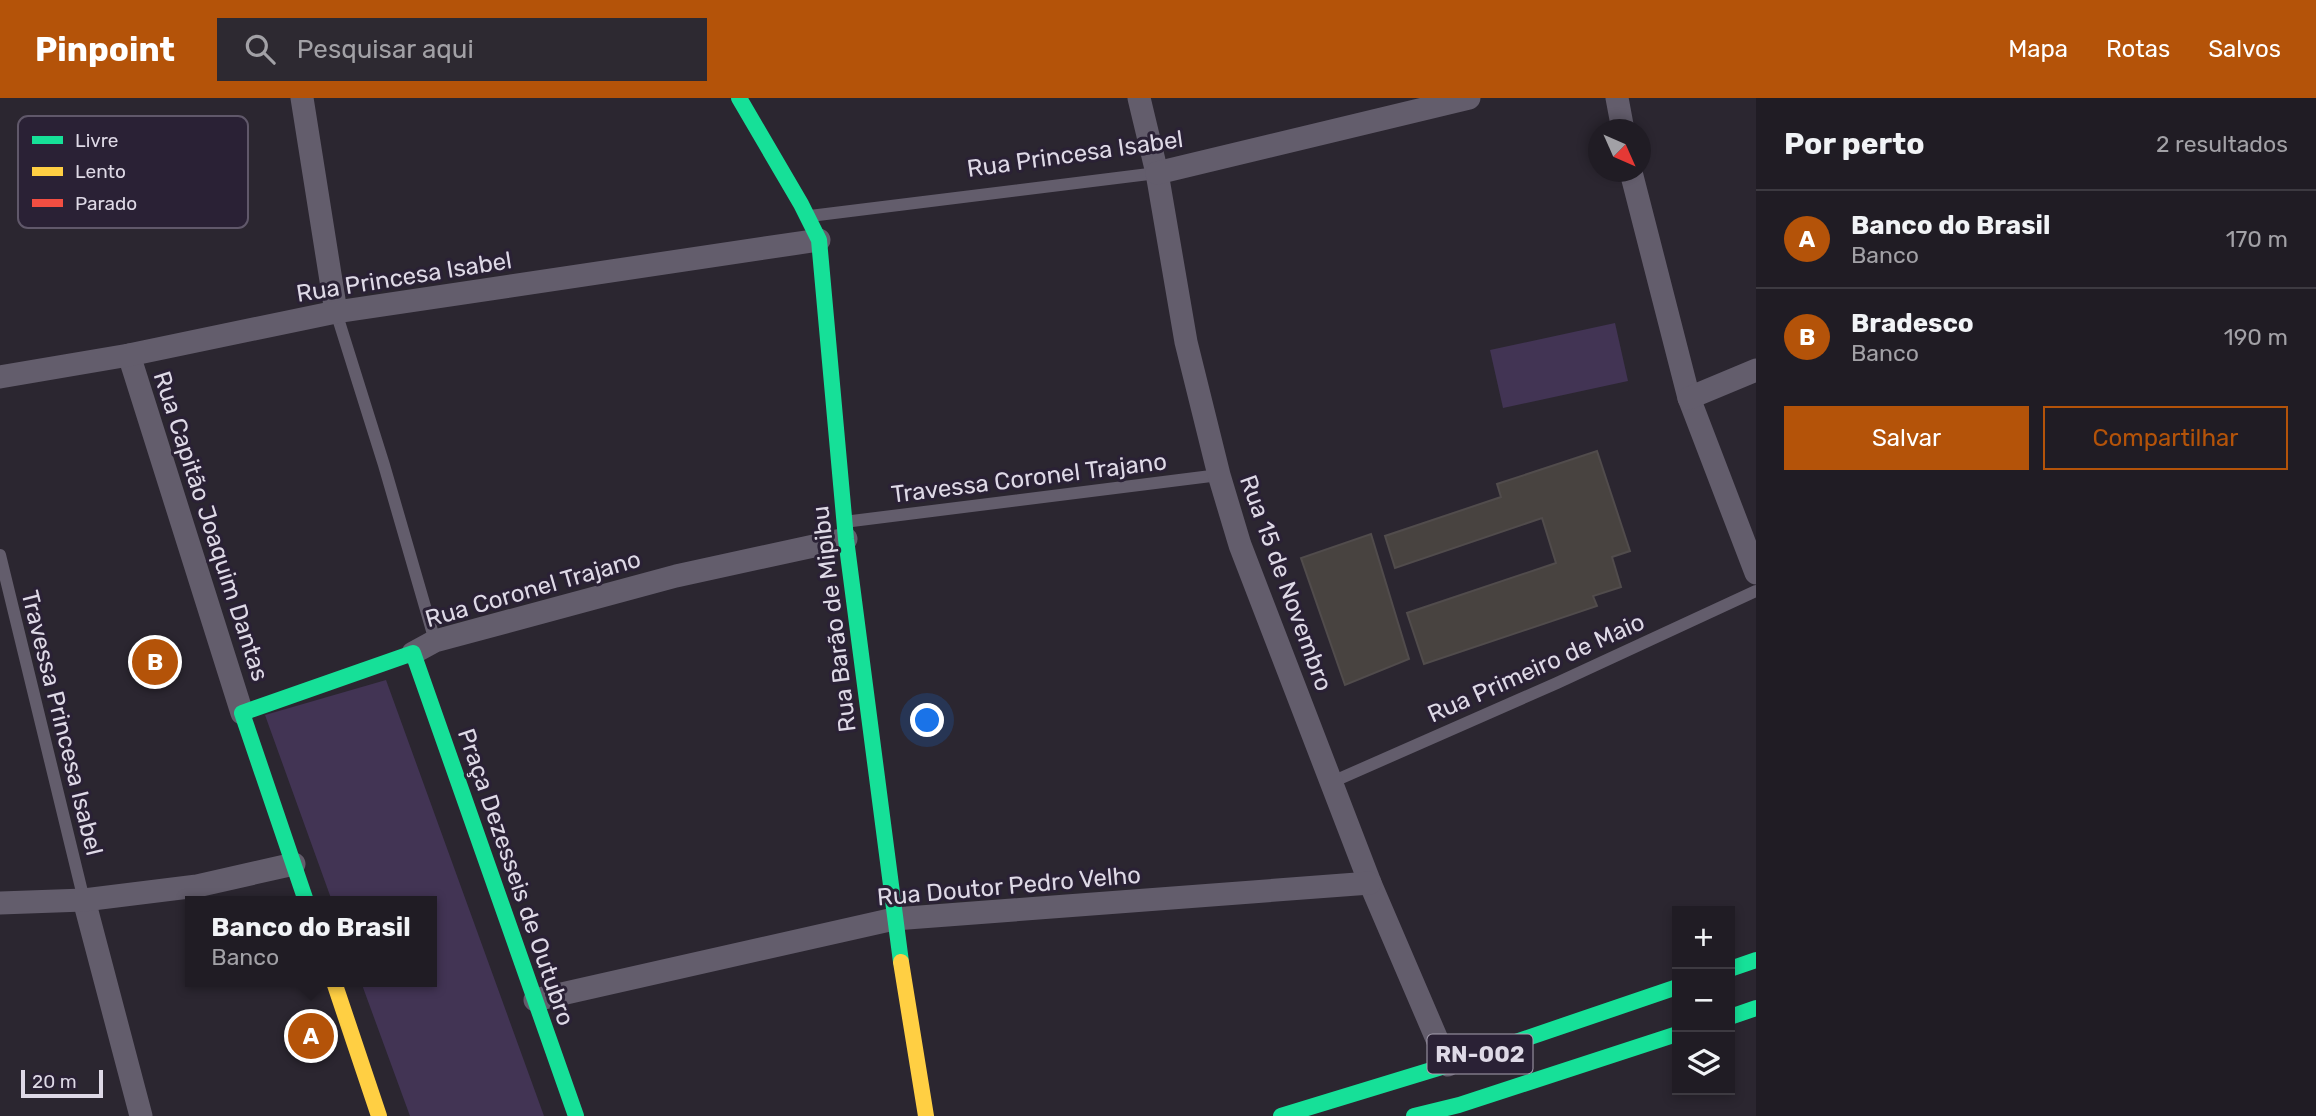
<!DOCTYPE html>
<html lang="pt">
<head>
<meta charset="utf-8">
<style>
  :root { --surface:#201c24; --page:#2d2931; --text:#f1f3f6; --muted:#a2a1a6; --line:#3d3a41; --accent:#b45309 }
  body { margin:0; font-family:Rubik,sans-serif; background:var(--page); color:var(--text) }
  .controls { position:absolute; right:21px; bottom:21px; display:grid; overflow:hidden; border-radius:0px; box-shadow:0 4px 10px #0003 }
  .controls button { width:63px; height:63px; display:grid; place-items:center; padding:0; border:0; border-bottom:2px solid var(--line); background:var(--surface); color:var(--text); font:35px sans-serif }
  .compass { position:absolute; left:1588px; top:21px; width:63px; height:63px; border-radius:50%; background:var(--surface); box-shadow:0 4px 10px #0003; rotate:135deg }
  .scale { position:absolute; left:21px; bottom:18px; width:82px; box-sizing:border-box; padding-left:7px; border:4px solid #ded9e6; border-top:0; font-size:19px; line-height:24px; white-space:nowrap; color:#ded9e6; -webkit-text-stroke:5px #2a2135; paint-order:stroke }
  .you { position:absolute; left:928px; top:623px; width:24px; height:24px; margin:-18px; border:5px solid #fff; border-radius:50%; background:#1a73e8; box-shadow:0 0 0 10px #1a73e833 }
  .badge { display:grid; place-items:center; width:46px; height:46px; border-radius:50%; background:var(--accent); color:#fff; font-size:23px; font-weight:700 }
  .pin { position:absolute; translate:-50% -50%; border:4px solid #fff; box-shadow:0 2px 7px #0006 }
  .popup { position:absolute; left:185px; top:798px; width:252px; height:91px; box-sizing:border-box; display:grid; place-content:center; border-radius:0px; background:var(--surface); filter:drop-shadow(0 2px 5px #0005); font-size:23px; white-space:nowrap; color:var(--muted) }
  .popup b { font-size:26px; color:var(--text) }
  .popup::after { content:''; position:absolute; left:50%; top:100%; margin-left:-14px; border:14px solid transparent; border-top-color:var(--surface) }
  .list { margin:0; padding:0; list-style:none }
  h2 { display:flex; justify-content:space-between; align-items:center; height:91px; margin:0; padding:0 28px; font-size:30px }
  h2 small { font-size:23px; font-weight:400; color:var(--muted) }
  .list li { display:grid; grid-template-columns:46px 1fr auto; gap:21px; align-items:center; box-sizing:border-box; height:98px; padding:0 28px; border-top:2px solid var(--line) }
  .list b { display:block; font-size:26px; white-space:nowrap }
  .list p { margin:0; font-size:23px; white-space:nowrap; color:var(--muted) }
  .list em { font-size:23px; font-style:normal; color:var(--muted) }
  .actions { display:flex; gap:14px; padding:21px 28px }
  .actions a { flex:1; padding:16px 0; border:2px solid var(--accent); border-radius:0px; text-align:center; font-size:24px; color:var(--accent) }
  .actions .main { background:var(--accent); color:#fff }
  .icon { flex:none; width:38px; height:38px; fill:none; stroke:currentColor; stroke-width:2; stroke-linecap:round; stroke-linejoin:round }
  .map { position:relative; flex:none; width:1756px; height:1018px; overflow:hidden }
  header { display:flex; align-items:center; gap:42px; box-sizing:border-box; height:98px; padding:0 35px; background:var(--accent); color:#fff }
  header strong { font-size:33px }
  nav { display:flex; gap:38px; margin-inline-start:auto; font-size:24px }
  .search { width:490px; height:63px; background:var(--page); display:flex; align-items:center; gap:18px; box-sizing:border-box; padding:0 24px; border-radius:0px; color:var(--muted); font-size:26px }
  main { display:flex }
  aside { flex:1; background:var(--surface) }
  .map>svg:first-child { display:block }
  .green { fill:#423454 }
  .building { fill:#484340; stroke:#514c4c; stroke-width:2 }
  .lines { fill:none; stroke-linecap:round; stroke-linejoin:round }
  .lane { stroke:#635d6c; stroke-width:12 }
  .street { stroke:#635d6c; stroke-width:23 }
  .fast { stroke:#16e098; stroke-width:16 }
  .slow { stroke:#ffcf43; stroke-width:16 }
  .labels { text-anchor:middle; stroke-width:6; stroke-linejoin:round; paint-order:stroke }
  .shield { fill:#2a2135; stroke:#a8a2b1; stroke-width:2 }
  .shield-label { font-size:23px; font-weight:bold; fill:#ded9e6 }
  .street-label { font-size:24px; fill:#ded9e6; stroke:#2a2135 }
  .key { fill:#2a2135; stroke:#60586a; stroke-width:2 }
  .key-label { font-size:19px; fill:#ded9e6 }
</style>
</head>
<body>
<header>
<strong>Pinpoint</strong>
<div class="search"><svg class="icon" aria-label="search" viewBox="0 0 24 24"><circle cx="10" cy="10" r="6"/><path d="M15 15l6 6"/></svg>Pesquisar aqui</div>
<nav><a>Mapa</a><a>Rotas</a><a>Salvos</a></nav>
</header>
<main>
<div class="map">
<svg width="1756" height="1018" viewBox="0 0 1756 1018">
  <rect width="100%" height="100%" fill="#2b2630"/>
  <g class="green">
    <polygon points="1615,225 1628,283 1503,310 1490,252"/>
    <polygon points="386,582 544,1018 410,1018 361,884 432,884 432,803 332,803 265,617"/>
  </g>
  <g class="building">
    <polygon points="1597,353 1630,453 1612,459 1621,489 1593,498 1597,508 1424,566 1407,515 1556,465 1542,420 1395,470 1385,438 1501,399 1497,386"/>
    <polygon points="1371,436 1409,561 1345,587 1301,460"/>
  </g>
  <g class="lines">
    <g class="lane">
      <polyline points="810,118 1157,75"/>
      <polyline points="336,214 384,367 435,543"/>
      <polyline points="844,424 1219,377"/>
      <polyline points="0,457 84,802"/>
      <polyline points="1332,684 1557,585 1756,493"/>
    </g>
    <g class="street">
      <polyline points="302,0 336,214"/>
      <polyline points="1139,0 1157,75 1186,244 1219,377 1240,447 1370,785 1448,967"/>
      <polyline points="1617,0 1623,32"/>
      <polyline points="1631,74 1689,300 1756,475"/>
      <polyline points="1157,75 1469,0"/>
      <polyline points="129,257 242,615"/>
      <polyline points="0,279 129,257 336,214 819,142"/>
      <polyline points="1689,300 1756,272"/>
      <polyline points="413,555 435,543 676,478 846,441"/>
      <polyline points="84,802 141,1018"/>
      <polyline points="0,805 84,802 197,788 294,766"/>
      <polyline points="535,902 894,821 1370,785"/>
    </g>
    <g class="fast">
      <polyline points="739,0 801,106 819,142 846,441 901,864"/>
      <polyline points="306,803 242,615 413,555 576,1018"/>
      <polyline points="1730,871 1756,862"/>
      <polyline points="1730,919 1756,910"/>
      <polyline points="1281,1018 1448,967 1677,889"/>
      <polyline points="1414,1018 1459,1007 1677,936"/>
    </g>
    <g class="slow">
      <polyline points="901,864 926,1018"/>
      <polyline points="334,884 379,1018"/>
    </g>
  </g>
  <g class="labels">
    <rect class="shield" x="1427.5" y="936.5" width="105" height="39" rx="5"/>
    <g class="shield-label">
      <text x="1480" y="964">RN-002</text>
    </g>
    <g class="street-label">
      <text transform="translate(1075 56) rotate(-8)" y="8">Rua Princesa Isabel</text>
      <text transform="translate(404 179) rotate(-9)" y="8">Rua Princesa Isabel</text>
      <text transform="translate(1029 380) rotate(-7)" y="8">Travessa Coronel Trajano</text>
      <text transform="translate(211 428) rotate(72)" y="8">Rua Capitão Joaquim Dantas</text>
      <text transform="translate(1286 485) rotate(70)" y="8">Rua 15 de Novembro</text>
      <text transform="translate(533 491) rotate(-16)" y="8">Rua Coronel Trajano</text>
      <text transform="translate(834 521) rotate(-97)" y="8">Rua Barão de Mipibu</text>
      <text transform="translate(1536 570) rotate(-24)" y="8">Rua Primeiro de Maio</text>
      <text transform="translate(62 625) rotate(76)" y="8">Travessa Princesa Isabel</text>
      <text transform="translate(516 779) rotate(71)" y="8">Praça Dezesseis de Outubro</text>
      <text transform="translate(1009 788) rotate(-5)" y="8">Rua Doutor Pedro Velho</text>
    </g>
  </g>
  <rect x="18" y="18" width="230" height="112" rx="10" class="key"/>
  <rect x="32" y="38" width="31" height="8" fill="#16e098"/>
  <rect x="32" y="69" width="31" height="9" fill="#ffcf43"/>
  <rect x="32" y="101" width="31" height="8" fill="#f24e42"/>
  <g class="key-label">
    <text x="75" y="49">Livre</text>
    <text x="75" y="80">Lento</text>
    <text x="75" y="112">Parado</text>
  </g>
</svg>
<div class="controls">
<button>+</button>
<button>−</button>
<button><svg class="icon" aria-label="layers" viewBox="0 0 24 24"><path d="M12 4l9 5-9 5-9-5zM3 14l9 5 9-5"/></svg></button>
</div>
<svg class="compass" viewBox="-18 -18 36 36"><path d="M0-13l5 13h-10z" fill="#e53935"/><path d="M0 13l5-13h-10z" fill="#a2a1a6"/></svg>
<div class="scale">20 m</div>
<div class="you"></div>
<div class="pin badge" style="left:311px;top:938px">A</div>
<div class="popup"><b>Banco do Brasil</b>Banco</div>
<div class="pin badge" style="left:155px;top:564px">B</div>
</div>
<aside>
<h2>Por perto<small>2 resultados</small></h2>
<ul class="list">
<li><span class="badge">A</span><div><b>Banco do Brasil</b><p>Banco</p></div><em>170 m</em></li>
<li><span class="badge">B</span><div><b>Bradesco</b><p>Banco</p></div><em>190 m</em></li>
</ul>
<div class="actions"><a class="main">Salvar</a><a>Compartilhar</a></div>
</aside>
</main>
</body>
</html>
